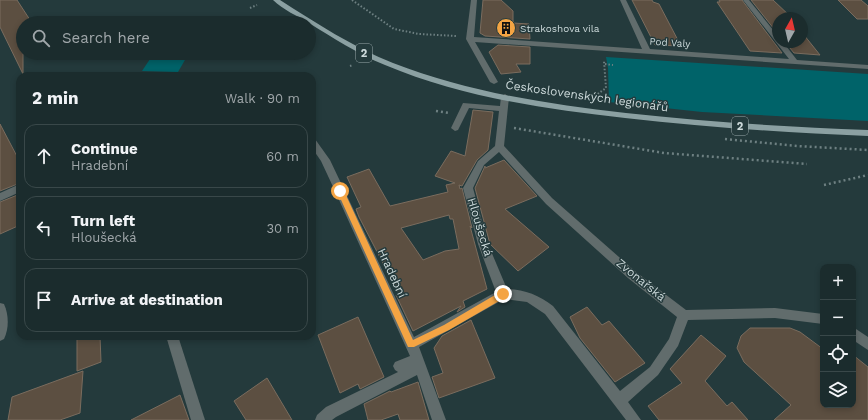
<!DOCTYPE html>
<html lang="en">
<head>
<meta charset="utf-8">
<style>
  :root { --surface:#1b2c2d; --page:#243435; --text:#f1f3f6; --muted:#a0a7aa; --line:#394849 }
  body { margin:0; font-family:"Work Sans",sans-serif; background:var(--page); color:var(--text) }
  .controls { position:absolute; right:12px; bottom:12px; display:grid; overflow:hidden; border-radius:8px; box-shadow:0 2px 6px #0003 }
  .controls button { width:36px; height:36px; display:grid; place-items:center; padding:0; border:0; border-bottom:1px solid var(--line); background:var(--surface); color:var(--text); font:20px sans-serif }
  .compass { position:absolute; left:772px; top:12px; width:36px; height:36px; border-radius:50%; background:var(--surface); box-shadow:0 2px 6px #0003; rotate:8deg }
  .stop { position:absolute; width:12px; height:12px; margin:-9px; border:3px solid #f4a443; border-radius:50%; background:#fff }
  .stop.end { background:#f4a443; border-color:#fff; box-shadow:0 1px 4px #0008 }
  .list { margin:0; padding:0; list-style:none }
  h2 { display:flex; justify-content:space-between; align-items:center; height:52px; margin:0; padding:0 16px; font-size:17px }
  h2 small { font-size:13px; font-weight:400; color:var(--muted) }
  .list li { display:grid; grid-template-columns:26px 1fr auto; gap:12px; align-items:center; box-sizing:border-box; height:64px; margin:0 8px 8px; padding:0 8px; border:1px solid var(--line); border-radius:12px }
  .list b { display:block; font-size:15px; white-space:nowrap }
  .list p { margin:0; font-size:13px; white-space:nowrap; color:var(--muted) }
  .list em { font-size:13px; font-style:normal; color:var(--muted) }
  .icon { flex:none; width:22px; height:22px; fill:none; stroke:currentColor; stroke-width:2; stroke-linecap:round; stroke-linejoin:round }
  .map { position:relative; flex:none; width:868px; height:420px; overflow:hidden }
  .search { position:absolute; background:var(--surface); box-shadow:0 2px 6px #0003; left:16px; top:16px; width:300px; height:44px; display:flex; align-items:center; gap:10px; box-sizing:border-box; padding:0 14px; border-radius:22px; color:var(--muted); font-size:15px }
  .panel { position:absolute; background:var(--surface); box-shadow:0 2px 6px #0003; left:16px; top:72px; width:300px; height:268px; border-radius:12px }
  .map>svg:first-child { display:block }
  .green { fill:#006369 }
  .building { fill:#5c4f41; stroke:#7a6c5e; fill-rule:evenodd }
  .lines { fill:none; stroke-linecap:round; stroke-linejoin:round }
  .path-far1 { stroke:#6e8082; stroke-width:2; stroke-dasharray:1.5 2; stroke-linecap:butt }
  .path { stroke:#6e8082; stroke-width:2.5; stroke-dasharray:2 3; stroke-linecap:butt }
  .minor { fill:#616c6c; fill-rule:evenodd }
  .major { fill:#8ba0a2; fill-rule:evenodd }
  .route { fill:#f4a443 }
  .labels { text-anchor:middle; stroke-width:3; stroke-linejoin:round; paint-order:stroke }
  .far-poi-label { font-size:10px; fill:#ccd9da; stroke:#243a3c; text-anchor:start }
  .far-street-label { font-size:10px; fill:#ccd9da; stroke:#243a3c }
  .shield { fill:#243a3c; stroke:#9aa9ab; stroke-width:1 }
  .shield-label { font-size:11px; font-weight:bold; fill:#ccd9da }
  .street-label { font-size:12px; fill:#ccd9da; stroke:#243a3c }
</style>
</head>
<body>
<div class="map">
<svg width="868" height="420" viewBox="0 0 868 420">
  <rect width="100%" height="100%" fill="#243a3c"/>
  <g class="green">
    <polygon points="154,53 189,53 178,72 142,71"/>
    <polygon points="606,57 868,74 868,121 702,112 609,102 608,68"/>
  </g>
  <g class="building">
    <polygon points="0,0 17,0 32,23 23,23 23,74 0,27"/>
    <polygon points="483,0 501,0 513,11 513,23 529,24 530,39 485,36 480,33"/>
    <polygon points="632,0 652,0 653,2 659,4 681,46 655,45"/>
    <polygon points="719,0 742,0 782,53 750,51 717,2 720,2"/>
    <polygon points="751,0 773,0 792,18 778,18 778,34"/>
    <polygon points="838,0 861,0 868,6 868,19 857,19"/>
    <polygon points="802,32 804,35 820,55 794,53 785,42 802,42"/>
    <polygon points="498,45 530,47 530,64 516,64 521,72 501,74 489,52"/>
    <path d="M473,110L493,112L488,150L477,160L462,186L459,185L460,189L462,188L472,228L470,226L487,289L463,301L465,307L457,312L461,306L413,331L396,295L399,294L359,217L356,209L361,207L347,177L369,169L390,206L448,192L446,185L455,183L435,176L451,151L465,156ZM449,215L450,219H453L459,249L445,251L423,260L401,228Z"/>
    <polygon points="0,124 20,162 20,183 0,191"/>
    <polygon points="504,160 537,196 505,209 549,247 518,271 490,244 475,188 485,166 485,168"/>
    <polygon points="20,194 20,225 0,234 0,202"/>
    <polygon points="587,307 602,325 609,321 645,363 615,382 580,338 570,317"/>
    <polygon points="358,317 384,377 360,389 358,384 340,393 318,335"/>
    <polygon points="471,320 495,378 439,398 432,377 443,373 434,348 442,336"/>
    <polygon points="750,328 790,328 800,332 823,349 823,405 853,405 853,355 868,367 868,420 774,420 791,405 744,362 737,348 741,336"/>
    <polygon points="701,335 726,356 705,381 727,406 732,402 748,420 659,420 648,406 682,383 670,369"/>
    <polygon points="77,336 100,336 101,362 77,371"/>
    <polygon points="83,371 80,413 60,420 8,420 12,397"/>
    <polygon points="267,378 292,420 246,420 234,401"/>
    <polygon points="418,382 429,420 400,420 398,414 381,420 368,420 364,404 390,391 391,392"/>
    <polygon points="180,395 189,420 131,420"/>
  </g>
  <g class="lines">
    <g class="path-far1">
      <polyline points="352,0 394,29 419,34 456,36"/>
      <polyline points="250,8 257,5"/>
      <polyline points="605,64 613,65"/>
      <polyline points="350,66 353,65"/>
      <polyline points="592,98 606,88 604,61"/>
    </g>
    <g class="path">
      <polyline points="436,111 449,113"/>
      <polyline points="514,128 664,153 807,164"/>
      <polyline points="725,139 797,146 868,150"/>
      <polyline points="824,185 868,175"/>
    </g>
    <g class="minor">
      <polygon points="471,0 477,0 474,37 642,49 620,0 626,0 650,49 789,59 743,0 749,0 778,36 778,42 783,42 797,60 868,65 868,69 475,42 498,82 494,84 490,82 466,39"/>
      <path d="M505,94L509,97L504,146L552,198L636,272L686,310L775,308L823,314V324L775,318L688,320L678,346L658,375L628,402L641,420H626L545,314L527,302L504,299L419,347L446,420H432L417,375L336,417L332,420H315L317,415L326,407L398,372L395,370L393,366L395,362L410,356L335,191L321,161L312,148V138L315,139L330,160L414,337L496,292L478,244L463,188L478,161L495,146L499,111L469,108L458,130L455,131L451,128L463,103L500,106L501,97ZM499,152L546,204L628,278L677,317L669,339L650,367L620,391L553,306C539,295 525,290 507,289L488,244L473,188L484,165Z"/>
      <polygon points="20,184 20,192 0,201 0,193"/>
      <path d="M0,303L4,304C9,315 9,329 4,339L0,341Z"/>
      <polygon points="853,327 868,337 868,350 853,340"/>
      <polygon points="166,336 178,336 205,420 191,420"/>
    </g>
    <path class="major" d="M273,0H280C316,23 353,47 393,63C467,92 547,104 626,113C707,122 787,127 868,130V136C787,133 706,127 625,118C544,109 461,97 385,65C358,54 333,38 309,23C298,16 283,10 273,0Z"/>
  </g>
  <polygon class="route" points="340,189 344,191 413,340 444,325 500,292 506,292 506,297 449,330 414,347 408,347 337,191"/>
  <defs>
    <g id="building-disc" transform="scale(1)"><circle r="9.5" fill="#f4a443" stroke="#243a3c"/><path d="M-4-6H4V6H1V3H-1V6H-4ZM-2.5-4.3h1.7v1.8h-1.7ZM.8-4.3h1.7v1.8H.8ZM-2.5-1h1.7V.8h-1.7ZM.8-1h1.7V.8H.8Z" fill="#111"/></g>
  </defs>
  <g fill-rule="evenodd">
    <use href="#building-disc" x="506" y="28"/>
  </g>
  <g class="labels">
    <g class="far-poi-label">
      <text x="520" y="32">Strakoshova vila</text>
    </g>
    <g class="far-street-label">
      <text transform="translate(670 42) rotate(4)" y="4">Pod Valy</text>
    </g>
    <g class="shield">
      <rect x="356" y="44" width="16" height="18" rx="3"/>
      <rect x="732" y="117" width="16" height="18" rx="3"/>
    </g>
    <g class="shield-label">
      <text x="364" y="57">2</text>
      <text x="740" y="130">2</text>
    </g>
    <g class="street-label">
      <text transform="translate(587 96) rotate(8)" y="4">Československých legionářů</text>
      <text transform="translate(480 227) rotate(73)" y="4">Hloušecká</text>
      <text transform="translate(392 273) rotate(65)" y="4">Hradební</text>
      <text transform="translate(641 280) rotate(39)" y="4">Zvonařská</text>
    </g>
  </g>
</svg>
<div class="controls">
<button>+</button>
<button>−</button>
<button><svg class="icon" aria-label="locate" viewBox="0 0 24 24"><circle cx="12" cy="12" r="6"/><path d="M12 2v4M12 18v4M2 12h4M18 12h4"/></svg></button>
<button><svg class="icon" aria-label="layers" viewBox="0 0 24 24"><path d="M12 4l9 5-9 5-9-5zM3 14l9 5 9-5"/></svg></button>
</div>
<svg class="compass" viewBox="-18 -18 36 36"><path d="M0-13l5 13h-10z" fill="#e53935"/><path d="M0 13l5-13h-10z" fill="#a0a7aa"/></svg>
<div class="stop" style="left:340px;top:191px"></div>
<div class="stop end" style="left:503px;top:294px"></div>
<div class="search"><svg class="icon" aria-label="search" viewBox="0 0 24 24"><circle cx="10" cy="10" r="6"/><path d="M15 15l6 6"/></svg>Search here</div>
<section class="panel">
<h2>2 min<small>Walk · 90 m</small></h2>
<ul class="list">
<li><svg class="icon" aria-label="ahead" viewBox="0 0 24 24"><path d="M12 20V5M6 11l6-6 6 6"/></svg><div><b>Continue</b><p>Hradební</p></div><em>60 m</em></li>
<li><svg class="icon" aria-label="left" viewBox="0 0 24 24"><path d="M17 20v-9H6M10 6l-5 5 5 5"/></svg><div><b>Turn left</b><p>Hloušecká</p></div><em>30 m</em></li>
<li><svg class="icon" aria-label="arrive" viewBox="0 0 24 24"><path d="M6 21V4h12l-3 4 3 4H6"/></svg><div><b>Arrive at destination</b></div></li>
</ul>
</section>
</div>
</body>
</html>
